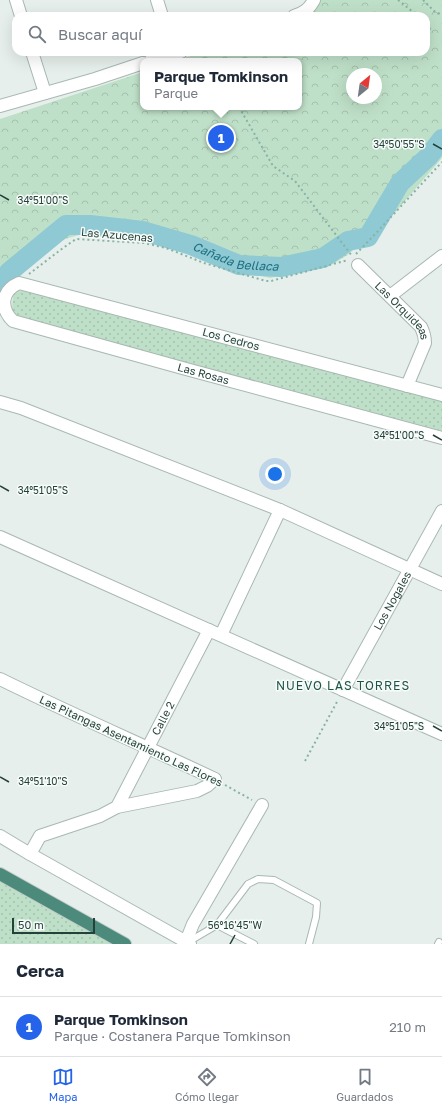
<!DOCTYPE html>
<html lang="es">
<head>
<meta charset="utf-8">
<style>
  :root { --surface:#fff; --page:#f2f2f3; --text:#1f2937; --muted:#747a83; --line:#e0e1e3; --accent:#2563eb }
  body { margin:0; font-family:"Golos Text",sans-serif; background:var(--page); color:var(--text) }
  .compass { position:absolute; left:346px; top:68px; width:36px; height:36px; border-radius:50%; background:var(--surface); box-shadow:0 4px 16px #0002; rotate:29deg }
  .scale { position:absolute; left:12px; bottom:10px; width:83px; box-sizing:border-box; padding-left:4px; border:2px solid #24423a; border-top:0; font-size:11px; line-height:14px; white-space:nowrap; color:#24423a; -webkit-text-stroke:3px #f7fbf9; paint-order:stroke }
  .you { position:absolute; left:275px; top:474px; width:14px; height:14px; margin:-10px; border:3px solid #fff; border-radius:50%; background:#1a73e8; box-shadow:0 0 0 6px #1a73e833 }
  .badge { display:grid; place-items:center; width:26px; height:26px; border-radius:50%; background:var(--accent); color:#fff; font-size:13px; font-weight:700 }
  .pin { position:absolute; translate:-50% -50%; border:2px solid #fff; box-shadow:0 1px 4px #0006 }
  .popup { position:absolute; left:140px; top:58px; width:162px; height:52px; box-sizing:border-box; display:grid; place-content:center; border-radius:8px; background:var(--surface); filter:drop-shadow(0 1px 3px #0005); font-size:13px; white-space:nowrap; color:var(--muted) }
  .popup b { font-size:15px; color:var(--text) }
  .popup::after { content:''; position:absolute; left:50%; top:100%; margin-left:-8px; border:8px solid transparent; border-top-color:var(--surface) }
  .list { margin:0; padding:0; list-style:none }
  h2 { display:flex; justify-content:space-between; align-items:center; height:52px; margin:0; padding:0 16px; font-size:17px }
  h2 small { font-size:13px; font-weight:400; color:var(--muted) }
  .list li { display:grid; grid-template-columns:26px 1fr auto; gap:12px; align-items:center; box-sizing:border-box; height:60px; padding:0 16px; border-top:1px solid var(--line) }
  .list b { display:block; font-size:15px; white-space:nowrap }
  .list p { margin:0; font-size:13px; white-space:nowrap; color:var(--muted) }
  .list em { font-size:13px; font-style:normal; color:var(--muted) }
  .icon { flex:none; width:22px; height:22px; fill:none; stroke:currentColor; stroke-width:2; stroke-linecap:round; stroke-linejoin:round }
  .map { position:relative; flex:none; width:442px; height:944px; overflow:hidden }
  .search { position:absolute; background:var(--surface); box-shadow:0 4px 16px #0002; left:12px; right:12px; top:12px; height:44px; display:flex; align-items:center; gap:10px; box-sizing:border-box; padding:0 14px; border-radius:12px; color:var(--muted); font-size:15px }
  .sheet { height:112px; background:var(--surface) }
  nav { display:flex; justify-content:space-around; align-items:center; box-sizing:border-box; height:56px; border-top:1px solid var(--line); background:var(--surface); font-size:11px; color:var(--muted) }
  nav a { display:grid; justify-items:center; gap:2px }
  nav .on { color:var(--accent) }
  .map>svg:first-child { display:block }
  .grass { fill:url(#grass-dots) }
  .park { fill:url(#park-crowns); fill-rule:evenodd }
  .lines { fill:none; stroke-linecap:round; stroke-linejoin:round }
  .river { stroke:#8ec9d4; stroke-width:20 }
  .service-casing { stroke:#a8b8b2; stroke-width:8 }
  .minor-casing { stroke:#a8b8b2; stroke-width:14 }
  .trunk-casing { stroke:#c2cac8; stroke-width:14 }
  .path { stroke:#86b3a5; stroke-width:2; stroke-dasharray:2 3; stroke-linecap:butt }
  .service { stroke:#fff; stroke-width:6 }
  .minor { stroke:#fff; stroke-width:12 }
  .trunk { stroke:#4c8a7c; stroke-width:12 }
  .ticks { fill:none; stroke:#24423a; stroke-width:1.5 }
  .labels { text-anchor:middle; stroke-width:3; stroke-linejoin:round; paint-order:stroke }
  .street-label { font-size:11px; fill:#24423a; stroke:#f7fbf9 }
  .water-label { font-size:12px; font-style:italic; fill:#1c6f80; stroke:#f7fbf9 }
  .neighbourhood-label { font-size:12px; letter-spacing:1px; fill:#1f5548; stroke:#f7fbf9 }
  .ticks-label { font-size:10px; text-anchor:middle; fill:#24423a; stroke:#f7fbf9; stroke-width:3; stroke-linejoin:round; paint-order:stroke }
</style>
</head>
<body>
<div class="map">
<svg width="442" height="944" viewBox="0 0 442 944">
  <defs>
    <pattern id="grass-dots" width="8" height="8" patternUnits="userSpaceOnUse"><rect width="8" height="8" fill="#bfe0c8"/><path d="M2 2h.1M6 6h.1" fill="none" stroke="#a4c1ad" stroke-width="1.8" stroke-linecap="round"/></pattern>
    <pattern id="park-crowns" width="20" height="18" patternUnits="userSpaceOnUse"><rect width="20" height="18" fill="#bfe0c8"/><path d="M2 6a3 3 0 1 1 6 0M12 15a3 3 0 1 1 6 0" fill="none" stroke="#a4c1ad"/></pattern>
  </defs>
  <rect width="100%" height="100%" fill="#e6efeb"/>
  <g class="grass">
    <polygon points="19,291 23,291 35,294 442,400 442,431 23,321 15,317 12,310 13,294"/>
    <polygon points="0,880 57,913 113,944 0,944"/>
  </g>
  <path class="park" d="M321,0H442V158L385,224L346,256L333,264L270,278L227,268L184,250L153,240L82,234L62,240L35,261L13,283L0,308V119L143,72V107H299V61H176L203,52H426V16H305L316,9ZM352,74H376V98H352Z"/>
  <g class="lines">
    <path class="river" id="s1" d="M0,285L9,272L66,225H90L143,231L191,245L239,265L281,267L323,258L348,241L368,237L400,183L429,156L442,139"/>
    <g class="service-casing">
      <g id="service">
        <polyline points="217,925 248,884 258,879 274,880 317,903 316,917 309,944"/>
        <polyline points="188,942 217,925 254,944"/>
        <polyline points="438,944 439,942"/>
      </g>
    </g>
    <g class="minor-casing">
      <g id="minor">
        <polyline points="16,0 21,16"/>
        <polyline points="157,0 162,16"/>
        <path d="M294,16C304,13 309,9 314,0"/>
        <polyline points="32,52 45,93"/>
        <polyline points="150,61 181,52"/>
        <polyline points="0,106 95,79 143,63"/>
        <path id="s2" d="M358,265L421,327C424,333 425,337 425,343L407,386"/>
        <polyline points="390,296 442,256"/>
        <path id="s3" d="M442,395L19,283C1,291 0,308 13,321L186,369L442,438"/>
        <polyline points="0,402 21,408 280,510 442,584"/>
        <polyline points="0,537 442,734"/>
        <polyline points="221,635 280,510"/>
        <path d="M0,679C71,714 143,745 215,779L207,786L197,791L117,807L100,816L40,836L30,854"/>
        <path id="s4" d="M343,690L442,511"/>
        <path id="s5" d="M117,807L209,630"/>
        <polyline points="0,836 30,854 190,944"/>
        <polyline points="185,944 193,924 262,805"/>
      </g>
    </g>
    <g class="trunk-casing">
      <polyline id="trunk" points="0,874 125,944"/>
    </g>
    <g class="path">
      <polyline points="398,0 418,16"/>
      <polyline points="423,0 434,11 442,15"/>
      <polyline points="426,24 431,30"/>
      <polyline points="239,107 273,166 295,181 352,256"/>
      <polyline points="356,254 378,231 442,162"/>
      <polyline points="29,274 63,248 76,239 144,243 166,248 204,263 266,281 271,281 348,260"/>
      <polyline points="305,761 338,700"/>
      <polyline points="225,785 252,800"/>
    </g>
    <use href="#service" class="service"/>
    <use href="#minor" class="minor"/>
    <use href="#trunk" class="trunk"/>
  </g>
  <path class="ticks" d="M433,144L442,149M0,195L9,200M433,435L442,440M0,486L9,491M433,726L442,731M0,777L9,782M230,944L235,935"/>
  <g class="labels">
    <g class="street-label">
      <text transform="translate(117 235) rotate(5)" y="4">Las Azucenas</text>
      <text dy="4" stroke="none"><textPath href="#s2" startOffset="64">Las Orquideas</textPath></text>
      <text transform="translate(231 339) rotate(15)" y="4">Los Cedros</text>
      <text dy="4" stroke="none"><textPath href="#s3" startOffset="682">Las Rosas</textPath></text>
      <text dy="4" stroke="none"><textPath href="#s4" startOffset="102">Los Nogales</textPath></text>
      <text dy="4" stroke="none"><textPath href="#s5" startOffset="100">Calle 2</textPath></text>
      <text transform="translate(131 741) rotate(25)" y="4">Las Pitangas Asentamiento Las Flores</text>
    </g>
    <g class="water-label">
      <text dy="4" stroke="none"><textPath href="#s1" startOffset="264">Cañada Bellaca</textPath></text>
    </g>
    <g class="neighbourhood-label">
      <text x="343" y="690">NUEVO LAS TORRES</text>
    </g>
  </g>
  <g class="ticks-label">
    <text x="399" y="148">34°50'55"S</text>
    <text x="43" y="204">34°51'00"S</text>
    <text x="399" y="439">34°51'00"S</text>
    <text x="43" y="494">34°51'05"S</text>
    <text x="399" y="730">34°51'05"S</text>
    <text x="43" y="785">34°51'10"S</text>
    <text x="235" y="929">56°16'45"W</text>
  </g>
</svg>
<svg class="compass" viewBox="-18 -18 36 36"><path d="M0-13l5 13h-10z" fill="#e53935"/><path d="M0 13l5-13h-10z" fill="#747a83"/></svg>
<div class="scale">50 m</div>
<div class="you"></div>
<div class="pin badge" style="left:221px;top:138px">1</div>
<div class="popup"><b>Parque Tomkinson</b>Parque</div>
<div class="search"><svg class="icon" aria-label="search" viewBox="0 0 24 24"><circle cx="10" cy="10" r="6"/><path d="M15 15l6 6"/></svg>Buscar aquí</div>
</div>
<section class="sheet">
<h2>Cerca<small></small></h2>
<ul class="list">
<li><span class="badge">1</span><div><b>Parque Tomkinson</b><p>Parque · Costanera Parque Tomkinson</p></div><em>210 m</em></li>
</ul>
</section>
<nav>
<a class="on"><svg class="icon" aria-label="map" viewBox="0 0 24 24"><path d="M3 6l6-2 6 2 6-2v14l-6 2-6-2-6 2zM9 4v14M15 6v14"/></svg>Mapa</a>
<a><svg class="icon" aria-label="directions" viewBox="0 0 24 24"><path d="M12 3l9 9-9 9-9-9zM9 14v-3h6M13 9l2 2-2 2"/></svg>Cómo llegar</a>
<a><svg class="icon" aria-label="saved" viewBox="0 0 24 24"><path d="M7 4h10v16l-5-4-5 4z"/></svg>Guardados</a>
</nav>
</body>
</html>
